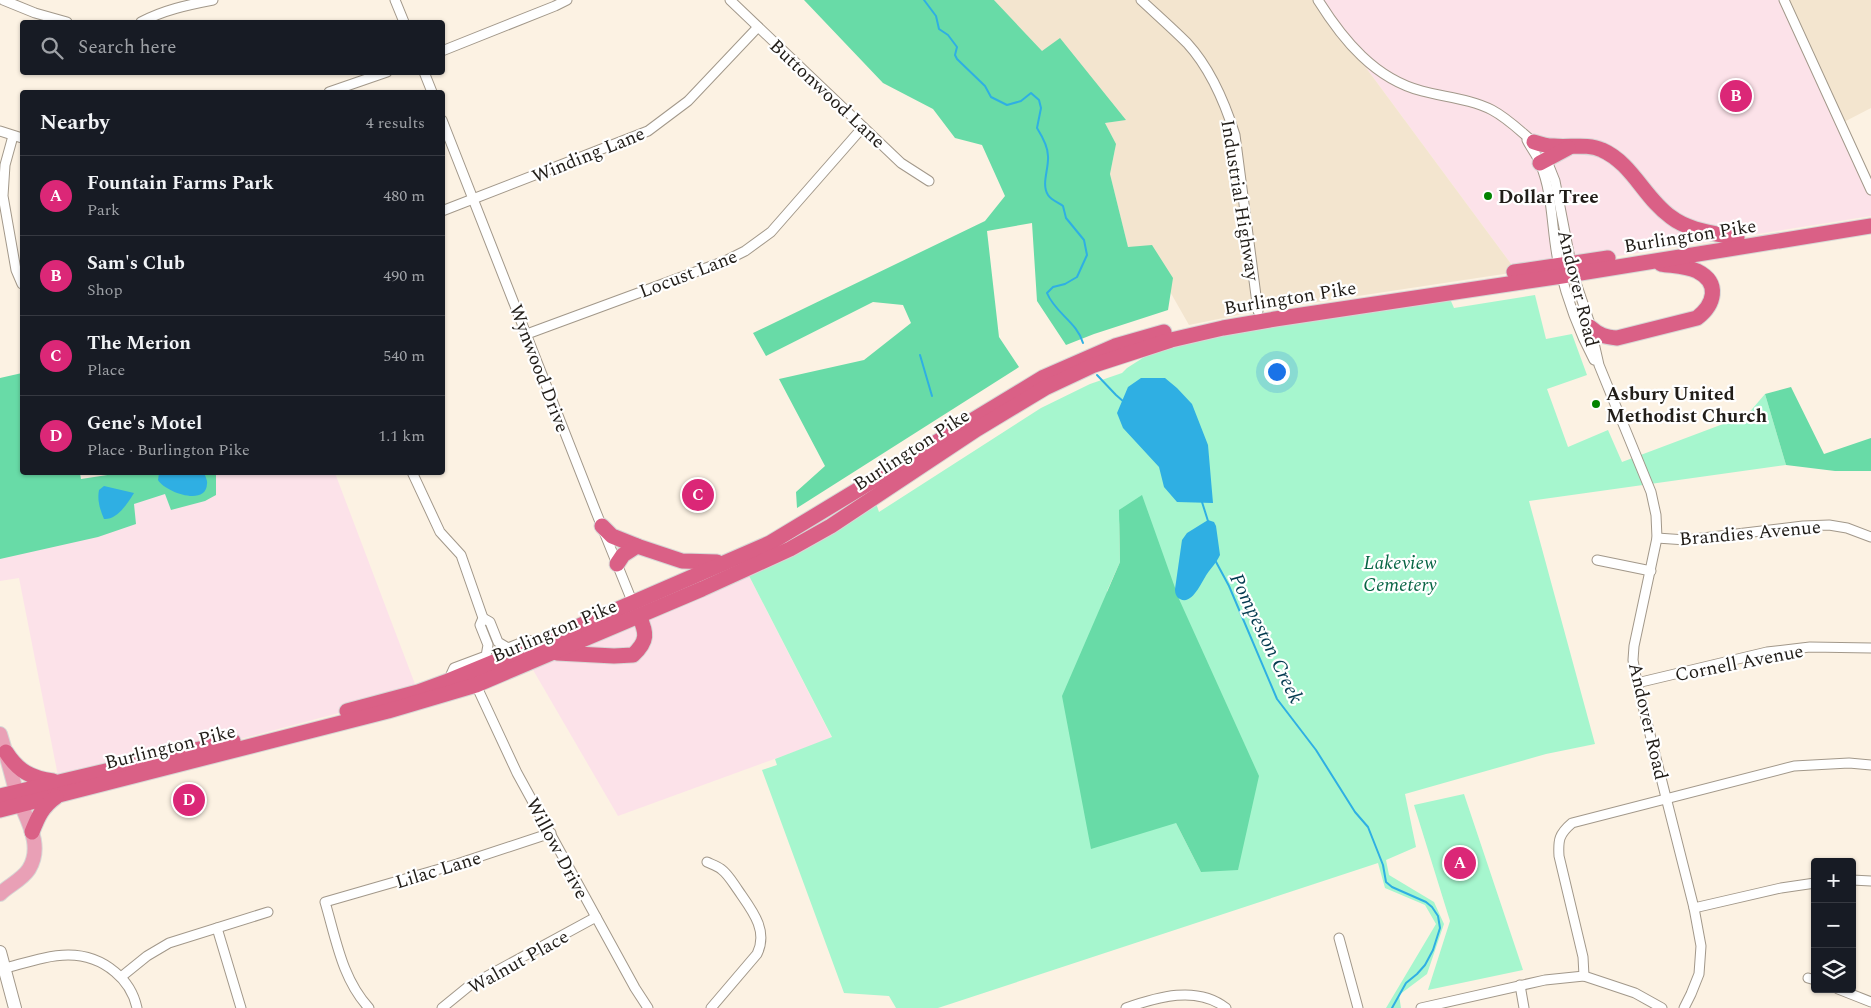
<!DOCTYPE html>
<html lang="en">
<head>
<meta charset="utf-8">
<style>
  :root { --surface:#171b24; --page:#242831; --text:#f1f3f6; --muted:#9ea1a6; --line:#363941; --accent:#db2777 }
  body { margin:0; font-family:Spectral,serif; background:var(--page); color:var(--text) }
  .controls { position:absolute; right:15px; bottom:15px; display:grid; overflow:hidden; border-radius:5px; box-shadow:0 1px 4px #0004 }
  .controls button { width:45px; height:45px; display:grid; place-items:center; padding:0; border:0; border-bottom:1px solid var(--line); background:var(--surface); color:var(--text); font:25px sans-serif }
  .you { position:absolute; left:1276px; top:371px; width:18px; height:18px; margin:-12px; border:4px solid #fff; border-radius:50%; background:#1a73e8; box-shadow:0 0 0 8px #1a73e833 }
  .badge { display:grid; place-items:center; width:32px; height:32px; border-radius:50%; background:var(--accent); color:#fff; font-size:16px; font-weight:700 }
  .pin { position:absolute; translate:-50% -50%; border:2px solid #fff; box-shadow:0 1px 5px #0006 }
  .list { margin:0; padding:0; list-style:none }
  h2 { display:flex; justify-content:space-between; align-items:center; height:65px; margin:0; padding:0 20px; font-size:21px }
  h2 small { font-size:16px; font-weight:400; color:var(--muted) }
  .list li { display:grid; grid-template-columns:32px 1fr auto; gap:15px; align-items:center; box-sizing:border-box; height:80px; padding:0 20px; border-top:1px solid var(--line) }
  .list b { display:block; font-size:19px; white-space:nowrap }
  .list p { margin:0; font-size:16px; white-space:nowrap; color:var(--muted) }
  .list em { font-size:16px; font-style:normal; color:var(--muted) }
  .icon { flex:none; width:28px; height:28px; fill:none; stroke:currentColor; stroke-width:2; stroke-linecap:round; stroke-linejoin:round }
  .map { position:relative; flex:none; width:1871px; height:1008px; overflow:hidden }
  .search { position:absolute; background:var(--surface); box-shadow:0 1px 4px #0004; left:20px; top:20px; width:425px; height:55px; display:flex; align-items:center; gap:12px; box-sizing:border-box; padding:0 18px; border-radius:5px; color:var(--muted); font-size:19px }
  .panel { position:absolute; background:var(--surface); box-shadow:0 1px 4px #0004; left:20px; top:90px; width:425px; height:385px; border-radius:5px }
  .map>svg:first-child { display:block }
  .commercial { fill:#fce2e9 }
  .built { fill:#f3e5cf }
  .green { fill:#a6f6ce; fill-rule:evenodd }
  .forest { fill:#68dba7 }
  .water { fill:#2fafe3 }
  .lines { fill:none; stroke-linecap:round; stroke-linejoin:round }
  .stream { stroke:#2fafe3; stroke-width:2 }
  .street-casing { stroke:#a2988a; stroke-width:11 }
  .secondary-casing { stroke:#a2988a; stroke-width:14 }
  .primary-casing { stroke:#d7d6d5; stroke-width:16 }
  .highway-casing { stroke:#d7d6d5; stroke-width:17 }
  .street { stroke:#fff; stroke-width:9 }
  .secondary { stroke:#fff; stroke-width:12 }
  .primary { stroke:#e9a0b6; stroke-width:14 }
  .highway { stroke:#da6086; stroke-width:15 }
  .poi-dot { fill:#028300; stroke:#fff; stroke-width:2 }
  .labels { text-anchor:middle; stroke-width:4.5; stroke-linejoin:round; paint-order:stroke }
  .street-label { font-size:19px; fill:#211d18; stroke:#fff }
  .poi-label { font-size:19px; font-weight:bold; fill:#211d18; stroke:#fff; text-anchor:start }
  .park-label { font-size:19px; font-style:italic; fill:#076544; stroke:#fff }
  .water-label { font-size:20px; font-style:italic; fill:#043b50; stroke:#fff }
</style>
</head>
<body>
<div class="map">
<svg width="1871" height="1008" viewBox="0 0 1871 1008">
  <rect width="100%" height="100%" fill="#fcf2e3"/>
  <g class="commercial">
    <polygon points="1318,0 1784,0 1871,188 1871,216 1517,272 1327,15"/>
    <polygon points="155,473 335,473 418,692 233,741 59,781 19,578 0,581 0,551"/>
    <polygon points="746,570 832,738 618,816 529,663"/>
  </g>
  <g class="built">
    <polygon points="994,0 1318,0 1327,15 1517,272 1258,311 1189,325 1144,246 1128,248 1110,174 1115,149 1113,139 1105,123 1111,122 1051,45 1042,52"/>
    <polygon points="1784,0 1871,0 1871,108 1840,124"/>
  </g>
  <g class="green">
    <path d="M1447,292L1454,308L1535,295L1546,339L1572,334L1587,375L1547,389L1568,447L1608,430L1622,462L1747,415L1765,394L1786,465L1529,501L1595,744L1546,754L1405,794L1416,847L1386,860L1389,875L1434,902L1444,924L1427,974L1399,995L1401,1008H1386L1436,924L1425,905L1385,888L1378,863L938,1008H896L889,996L844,993L762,770L777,765L775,759L832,737L746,570L874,497L879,512L1041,408L1090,384L1122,373L1127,368L1171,340ZM1119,520L1201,872L1176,823L1107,591L1120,562Z"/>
    <polygon points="1464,794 1523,970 1428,990 1450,921 1414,805"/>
  </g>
  <g class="forest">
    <polygon points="804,0 994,0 1042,51 1060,38 1126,120 1105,123 1116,144 1110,174 1128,247 1152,245 1173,278 1168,310 1094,334 1066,345 1037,301 1032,223 987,231 999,337 1019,367 797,508 796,492 825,466 779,379 864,360 911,323 903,305 873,302 766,356 753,333 985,221 1005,196 982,145 955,138 933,109 883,83"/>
    <polygon points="22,373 22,472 80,473 81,479 127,472 216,473 216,495 205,501 171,510 165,494 134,504 136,524 98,537 0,559 0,378"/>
    <polygon points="1791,387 1824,454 1871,438 1871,471 1835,471 1786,465 1765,394"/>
    <polygon points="1142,495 1179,599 1259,776 1238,870 1201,872 1176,823 1091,849 1062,696 1120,562 1119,510"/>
  </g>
  <g class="water">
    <polygon points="1141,378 1165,378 1177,388 1192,404 1208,445 1213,503 1177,502 1164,487 1159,467 1123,428 1117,413 1128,387"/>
    <path d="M204,472C205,476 208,481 207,484C206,507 165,492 158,480L159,473Z"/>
    <path d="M104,486L134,493C128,503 117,520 104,519C100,510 97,500 99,490Z"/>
    <path d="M1208,520L1214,522L1216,526L1220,555C1217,562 1211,568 1207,574C1202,581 1192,606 1180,599C1176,597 1175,593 1175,589L1182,540L1187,533Z"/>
  </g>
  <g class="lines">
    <g class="stream">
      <path d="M924,0L936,16L939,29L948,35L957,47L955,55L957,59L985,86L991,97L1007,105L1021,101L1031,93L1039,100L1041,108L1037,128C1042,136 1048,147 1048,156C1049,169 1041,184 1048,195C1052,201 1058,202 1063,206L1066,218L1084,240L1087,255L1077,277L1065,284L1053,287L1047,293C1055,313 1077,322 1083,343"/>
      <polyline points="920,355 932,396"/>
      <polyline points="1097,375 1116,395 1124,402"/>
      <polyline points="1202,502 1208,521"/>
      <polyline points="1215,560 1229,586 1277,699 1316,750 1355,812 1368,827 1383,865 1386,882 1392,887 1426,902 1432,907 1438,916 1440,928 1433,950 1425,965 1417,974 1406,983 1392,1008"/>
    </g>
    <g class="street-casing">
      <g id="street">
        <polyline points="3,0 35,13 67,22"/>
        <polyline points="395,0 404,22"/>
        <polyline points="730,0 901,163 929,181"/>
        <path d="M1141,0C1156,14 1172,28 1187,43C1210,68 1225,103 1235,135L1258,311"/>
        <path d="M1318,0C1343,40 1375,79 1422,91C1444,97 1471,99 1492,110C1509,119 1522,133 1537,145"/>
        <polyline points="1784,0 1871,190"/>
        <path d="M141,22C164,10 187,5 213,0"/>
        <polyline points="442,51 555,6 567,0"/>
        <polyline points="424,72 432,92"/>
        <polyline points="329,92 387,72"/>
        <polyline points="442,120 596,512 634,606"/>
        <polyline points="0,131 22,138"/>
        <polyline points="13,136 5,165 3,196 16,270 22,284"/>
        <path d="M1527,140C1531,148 1537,155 1540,163C1554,196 1551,232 1559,266C1567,299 1578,330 1594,360"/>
        <polyline points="1545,156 1555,181 1573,274 1589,321 1599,365 1651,492 1656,515 1657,538 1634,646 1633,660 1637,683 1694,908 1701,946 1699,974 1691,994 1684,1008"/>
        <polyline points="442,211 648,131 688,101 758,27"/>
        <polyline points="527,334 725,261 745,251 771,232 863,127"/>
        <polyline points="412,472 440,532 461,555 483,618 480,625 488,645 486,656 454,668 448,681"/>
        <polyline points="1657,538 1686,540 1803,526 1829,525 1847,528 1871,537"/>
        <polyline points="1597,560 1651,571"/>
        <polyline points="483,618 490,622 498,642 508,648 528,640 537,642"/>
        <polyline points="1637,683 1767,652 1810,647 1871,648"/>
        <polyline points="476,685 517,773 635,988 648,1008"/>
        <path d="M707,862C711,864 717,866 721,869C728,874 733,883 738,890C751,909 769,930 757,954L711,1008"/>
        <polyline points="1852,880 1871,881"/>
        <polyline points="1694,908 1781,888 1815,883"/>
        <polyline points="217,928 241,1008"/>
        <polyline points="1339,938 1358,1008"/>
        <path d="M5,968C44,958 80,943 115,972C126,981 134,994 137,1008"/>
        <path d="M1584,976L1583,957L1559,856C1558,840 1559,834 1572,823L1794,766L1849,763L1871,765"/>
        <polyline points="121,977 147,956 169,943 268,912"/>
        <polyline points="1808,978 1815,980"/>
        <polyline points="1520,985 1524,1008"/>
        <polyline points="1838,989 1871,1002"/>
        <path d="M369,1008C342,979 336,939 325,902L457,864L551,833"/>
        <polyline points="442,1008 469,986 596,917"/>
        <path d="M1126,1008C1157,997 1197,985 1226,1008"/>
        <polyline points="1421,1008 1545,980 1584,976 1635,993 1662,1008"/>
      </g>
    </g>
    <g class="secondary-casing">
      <polyline id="secondary" points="0,952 15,1008"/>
    </g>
    <g class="primary-casing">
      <path id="primary" d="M0,734C6,753 11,772 16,791C23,815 45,843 29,869C22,880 9,885 0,894"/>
    </g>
    <g class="highway-casing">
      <g id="highway">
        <path d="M1534,142C1540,144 1546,146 1553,146C1569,148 1587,143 1602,150C1632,163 1645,199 1671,217C1689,231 1715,233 1737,238"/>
        <polyline points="1540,163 1568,148"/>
        <polyline points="1514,272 1608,258"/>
        <path d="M1590,327C1599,335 1605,337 1617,338L1697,318C1714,305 1721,283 1697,271C1686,266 1673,266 1661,264"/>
        <polyline points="602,526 612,536 637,546"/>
        <polyline points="617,564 623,555 637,546 682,561 717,562"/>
        <path d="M557,653L614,656L633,655C648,641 647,633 639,616"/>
        <polyline points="347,711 418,692 448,681 540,643 770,543 1044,377 1115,346 1164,332"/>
        <path d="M6,752C18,771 31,778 53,781"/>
        <polyline points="0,796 233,741"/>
        <polyline points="0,810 388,711 476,685 702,589 790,549 831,526 977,429 1045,388 1094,365 1171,340 1223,328 1275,319 1562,276 1871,226"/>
        <path d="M32,832C38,817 42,807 56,797"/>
      </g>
    </g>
    <use href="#street" class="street"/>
    <use href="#secondary" class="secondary"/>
    <use href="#primary" class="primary"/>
    <use href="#highway" class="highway"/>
  </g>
  <g class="poi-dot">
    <circle cx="1488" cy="196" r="5"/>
    <circle cx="1596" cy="404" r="5"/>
  </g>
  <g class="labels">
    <g class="street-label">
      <text transform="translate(828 93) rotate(43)" y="7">Buttonwood Lane</text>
      <text transform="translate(588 154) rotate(-22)" y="7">Winding Lane</text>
      <text transform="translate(1241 200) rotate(81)" y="7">Industrial Highway</text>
      <text transform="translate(1690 235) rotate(-9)" y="7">Burlington Pike</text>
      <text transform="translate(688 273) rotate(-21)" y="7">Locust Lane</text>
      <text transform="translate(1579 288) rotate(76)" y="7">Andover Road</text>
      <text transform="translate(1290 297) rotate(-9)" y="7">Burlington Pike</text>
      <text transform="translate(540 368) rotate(69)" y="7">Wynwood Drive</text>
      <text transform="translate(911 449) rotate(-33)" y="7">Burlington Pike</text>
      <text transform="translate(1750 532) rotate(-5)" y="7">Brandies Avenue</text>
      <text transform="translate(554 630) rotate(-23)" y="7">Burlington Pike</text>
      <text transform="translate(1739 662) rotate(-11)" y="7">Cornell Avenue</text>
      <text transform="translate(1649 721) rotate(77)" y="7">Andover Road</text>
      <text transform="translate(170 746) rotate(-14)" y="7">Burlington Pike</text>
      <text transform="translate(558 848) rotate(62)" y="7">Willow Drive</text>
      <text transform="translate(438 869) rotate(-17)" y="7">Lilac Lane</text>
      <text transform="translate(518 961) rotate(-29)" y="7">Walnut Place</text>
    </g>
    <g class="poi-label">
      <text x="1498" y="203">Dollar Tree</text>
      <text x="1606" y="400">Asbury United<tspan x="1606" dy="22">Methodist Church</tspan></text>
    </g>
    <g class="park-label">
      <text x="1400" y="569">Lakeview<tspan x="1400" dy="22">Cemetery</tspan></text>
    </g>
    <g class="water-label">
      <text transform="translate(1267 638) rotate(64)" y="7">Pompeston Creek</text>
    </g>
  </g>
</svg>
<div class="controls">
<button>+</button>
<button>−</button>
<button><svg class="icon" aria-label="layers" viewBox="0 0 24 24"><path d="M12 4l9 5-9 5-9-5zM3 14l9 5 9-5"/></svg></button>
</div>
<div class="you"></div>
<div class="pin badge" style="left:1460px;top:863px">A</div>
<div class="pin badge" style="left:1736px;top:96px">B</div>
<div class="pin badge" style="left:698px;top:495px">C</div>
<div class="pin badge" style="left:189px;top:800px">D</div>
<div class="search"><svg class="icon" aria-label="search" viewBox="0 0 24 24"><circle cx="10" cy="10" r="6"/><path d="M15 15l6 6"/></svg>Search here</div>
<section class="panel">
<h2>Nearby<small>4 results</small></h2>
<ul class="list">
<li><span class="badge">A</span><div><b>Fountain Farms Park</b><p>Park</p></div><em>480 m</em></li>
<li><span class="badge">B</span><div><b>Sam's Club</b><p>Shop</p></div><em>490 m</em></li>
<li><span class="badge">C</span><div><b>The Merion</b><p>Place</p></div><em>540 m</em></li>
<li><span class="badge">D</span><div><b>Gene's Motel</b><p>Place · Burlington Pike</p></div><em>1.1 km</em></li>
</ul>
</section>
</div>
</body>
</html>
